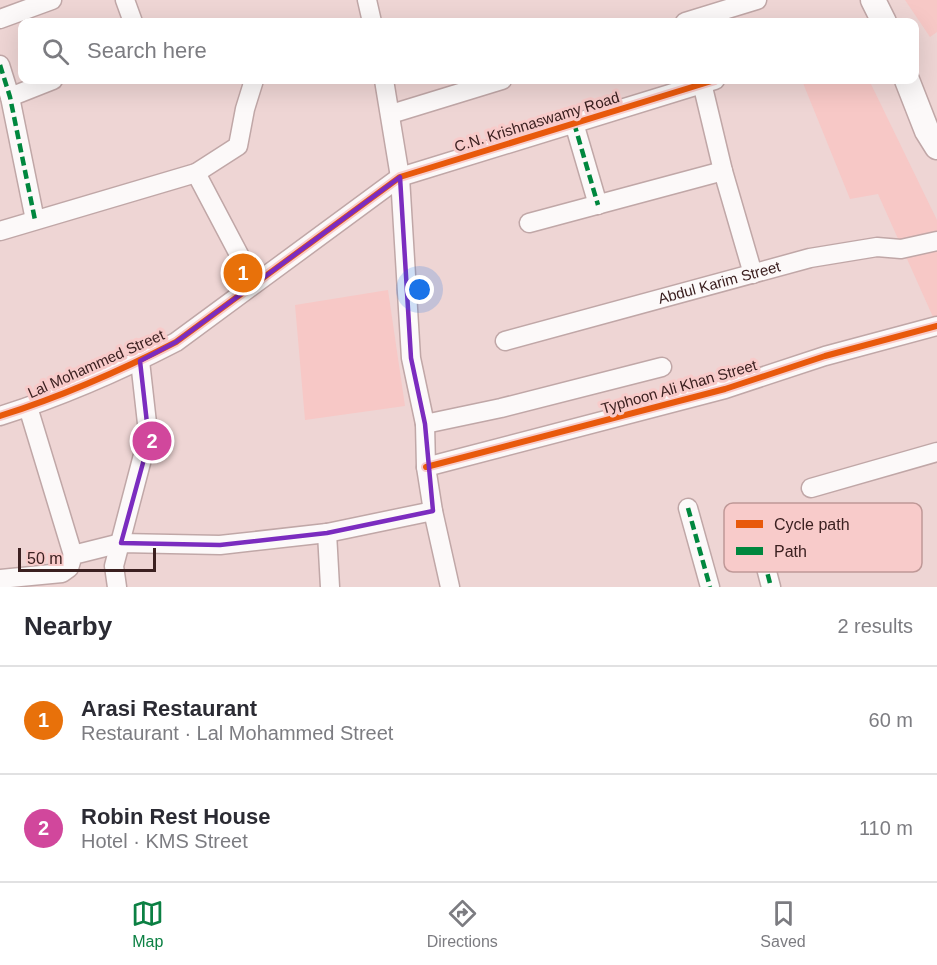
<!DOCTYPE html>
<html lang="en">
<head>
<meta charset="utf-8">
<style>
  :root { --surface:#fff; --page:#f7f7f7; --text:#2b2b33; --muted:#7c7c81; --line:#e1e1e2; --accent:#0b8043 }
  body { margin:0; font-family:Helvetica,sans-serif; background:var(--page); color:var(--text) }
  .scale { position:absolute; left:18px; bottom:15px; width:138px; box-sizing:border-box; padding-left:6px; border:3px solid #3b2020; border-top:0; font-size:16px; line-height:21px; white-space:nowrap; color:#3b2020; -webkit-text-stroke:4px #f8cbca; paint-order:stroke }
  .you { position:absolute; left:420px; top:290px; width:21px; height:21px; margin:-15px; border:4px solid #fff; border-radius:50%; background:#1a73e8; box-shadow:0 0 0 9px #1a73e833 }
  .badge { display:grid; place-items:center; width:39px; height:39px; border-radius:50%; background:var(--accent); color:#fff; font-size:20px; font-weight:700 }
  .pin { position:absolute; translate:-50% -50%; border:3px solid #fff; box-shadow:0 2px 6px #0006 }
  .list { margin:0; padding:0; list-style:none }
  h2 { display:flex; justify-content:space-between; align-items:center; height:78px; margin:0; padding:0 24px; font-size:26px }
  h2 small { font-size:20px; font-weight:400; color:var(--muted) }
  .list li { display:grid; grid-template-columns:39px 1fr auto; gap:18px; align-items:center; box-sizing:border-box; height:108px; padding:0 24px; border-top:2px solid var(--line) }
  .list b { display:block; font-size:22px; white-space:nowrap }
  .list p { margin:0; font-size:20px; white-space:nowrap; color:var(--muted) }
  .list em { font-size:20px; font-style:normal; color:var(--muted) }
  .icon { flex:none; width:33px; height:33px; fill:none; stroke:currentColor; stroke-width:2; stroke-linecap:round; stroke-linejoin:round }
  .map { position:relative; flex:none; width:937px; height:587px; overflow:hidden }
  .search { position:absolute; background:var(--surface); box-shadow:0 6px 24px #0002; left:18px; right:18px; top:18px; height:66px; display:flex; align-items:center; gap:15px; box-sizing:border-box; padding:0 21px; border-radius:12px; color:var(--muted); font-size:22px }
  .sheet { height:294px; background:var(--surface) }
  nav { display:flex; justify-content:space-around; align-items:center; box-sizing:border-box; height:84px; border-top:2px solid var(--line); background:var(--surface); font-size:16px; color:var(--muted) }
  nav a { display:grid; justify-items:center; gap:3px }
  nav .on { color:var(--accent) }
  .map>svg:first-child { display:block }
  .built { fill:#f7c8c6 }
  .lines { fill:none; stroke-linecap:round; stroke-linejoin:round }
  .street-casing { stroke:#c0a7a7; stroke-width:21 }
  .secondary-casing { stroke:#c0a7a7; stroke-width:27 }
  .street { stroke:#fcf9f9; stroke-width:18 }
  .secondary { stroke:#fcf9f9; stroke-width:24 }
  .quiet { stroke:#00873e; stroke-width:4.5; stroke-dasharray:9 4.5; stroke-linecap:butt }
  .cycleway-casing { stroke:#f8cbca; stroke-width:10 }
  .cycleway { stroke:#e8590c; stroke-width:6 }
  .marked { fill:none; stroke:#7b2cbf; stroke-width:4.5; stroke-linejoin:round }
  .labels { text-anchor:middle; stroke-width:6; stroke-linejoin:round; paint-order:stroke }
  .street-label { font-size:15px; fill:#3b2020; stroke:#f8cbca }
  .key { fill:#f8cbca; stroke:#bf9897; stroke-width:1.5 }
  .key-label { font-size:16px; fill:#3b2020 }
</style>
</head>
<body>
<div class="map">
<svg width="937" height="587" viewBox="0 0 937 587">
  <rect width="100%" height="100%" fill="#eed5d4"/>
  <g class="built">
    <polygon points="905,0 937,0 937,32 930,37"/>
    <polygon points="812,80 869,80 937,220 937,326 878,194 850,199 803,83"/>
    <polygon points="388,290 405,406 305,420 295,305"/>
  </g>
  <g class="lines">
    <g class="street-casing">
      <g id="street">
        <polyline points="125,0 133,22"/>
        <polyline points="367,0 372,22"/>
        <polyline points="0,19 52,0"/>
        <polyline points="685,22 757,0"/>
        <polyline points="0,65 10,97 35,220"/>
        <polyline points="384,80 400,177 411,358 425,424 426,467 433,511 450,587"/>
        <polyline points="702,83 723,171 753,274"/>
        <polyline points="10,97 53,80"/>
        <polyline points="391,114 502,80"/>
        <polyline points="574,123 598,205"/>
        <polyline points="196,173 254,283"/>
        <polyline points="529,223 723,171"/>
        <polyline points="0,231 196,173 238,146 245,109 254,80"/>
        <path id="s1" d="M505,341L810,258L877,247L901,249L937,241"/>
        <polyline points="28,407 73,555"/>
        <path d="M0,416C60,397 120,371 176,342L400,177L715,80"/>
        <polyline points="425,424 501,408 662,367"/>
        <polyline points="426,467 725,389 825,356 937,326"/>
        <polyline points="811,488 937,452"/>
        <polyline points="688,508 710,587"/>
        <polyline points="754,522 771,587"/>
        <polyline points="327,533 330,587"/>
        <polyline points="0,579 62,573 69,568 73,555 121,543 220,545 327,533 433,511"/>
        <polyline points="117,587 114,566 143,455 149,441 140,361"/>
      </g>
    </g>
    <g class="secondary-casing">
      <g id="secondary">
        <polyline points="873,0 884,22"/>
        <polyline points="907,80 927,131 937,147"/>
      </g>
    </g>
    <use href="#street" class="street"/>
    <use href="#secondary" class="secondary"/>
    <g class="quiet">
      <polyline points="0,65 10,97 35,220"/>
      <polyline points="574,123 598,205"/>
      <polyline points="688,508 710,587"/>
      <polyline points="754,522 771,587"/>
    </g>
    <g class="cycleway-casing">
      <g id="cycleway">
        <path d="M0,416C60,397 120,371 176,342L400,177L715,80"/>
        <polyline points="426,467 725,389 825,356 937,326"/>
      </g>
    </g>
    <use href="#cycleway" class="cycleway"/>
  </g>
  <path class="marked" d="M400,177L411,358L425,424L433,511L327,533L220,545L121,543L149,441L140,361L176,342Z"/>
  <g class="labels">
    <g class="street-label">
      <text transform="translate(537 122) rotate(-17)" y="5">C.N. Krishnaswamy Road</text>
      <text dy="5" stroke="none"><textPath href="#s1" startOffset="222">Abdul Karim Street</textPath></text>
      <text transform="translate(96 364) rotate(-24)" y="5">Lal Mohammed Street</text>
      <text transform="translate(679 387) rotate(-16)" y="5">Typhoon Ali Khan Street</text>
    </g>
  </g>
  <rect x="724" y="503" width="198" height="69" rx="9" class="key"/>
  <rect x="736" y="520" width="27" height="8" fill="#e8590c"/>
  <rect x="736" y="547" width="27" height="8" fill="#00873e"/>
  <g class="key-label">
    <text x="774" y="530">Cycle path</text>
    <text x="774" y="557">Path</text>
  </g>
</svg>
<div class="scale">50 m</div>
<div class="you"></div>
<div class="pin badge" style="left:243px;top:273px;background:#e8710a">1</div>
<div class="pin badge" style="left:152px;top:441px;background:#d1479c">2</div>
<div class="search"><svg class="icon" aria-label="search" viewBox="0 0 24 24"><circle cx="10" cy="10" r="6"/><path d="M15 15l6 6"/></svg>Search here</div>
</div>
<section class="sheet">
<h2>Nearby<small>2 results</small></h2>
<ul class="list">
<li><span class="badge" style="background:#e8710a">1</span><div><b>Arasi Restaurant</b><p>Restaurant · Lal Mohammed Street</p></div><em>60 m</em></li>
<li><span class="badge" style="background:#d1479c">2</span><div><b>Robin Rest House</b><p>Hotel · KMS Street</p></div><em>110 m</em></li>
</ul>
</section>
<nav>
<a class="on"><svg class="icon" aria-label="map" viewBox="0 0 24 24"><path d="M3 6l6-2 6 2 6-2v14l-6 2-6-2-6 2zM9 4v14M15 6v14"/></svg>Map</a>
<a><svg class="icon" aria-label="directions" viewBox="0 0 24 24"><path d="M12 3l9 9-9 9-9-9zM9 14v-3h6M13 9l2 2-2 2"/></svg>Directions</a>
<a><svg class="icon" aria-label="saved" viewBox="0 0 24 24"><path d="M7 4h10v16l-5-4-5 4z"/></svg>Saved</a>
</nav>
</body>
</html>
